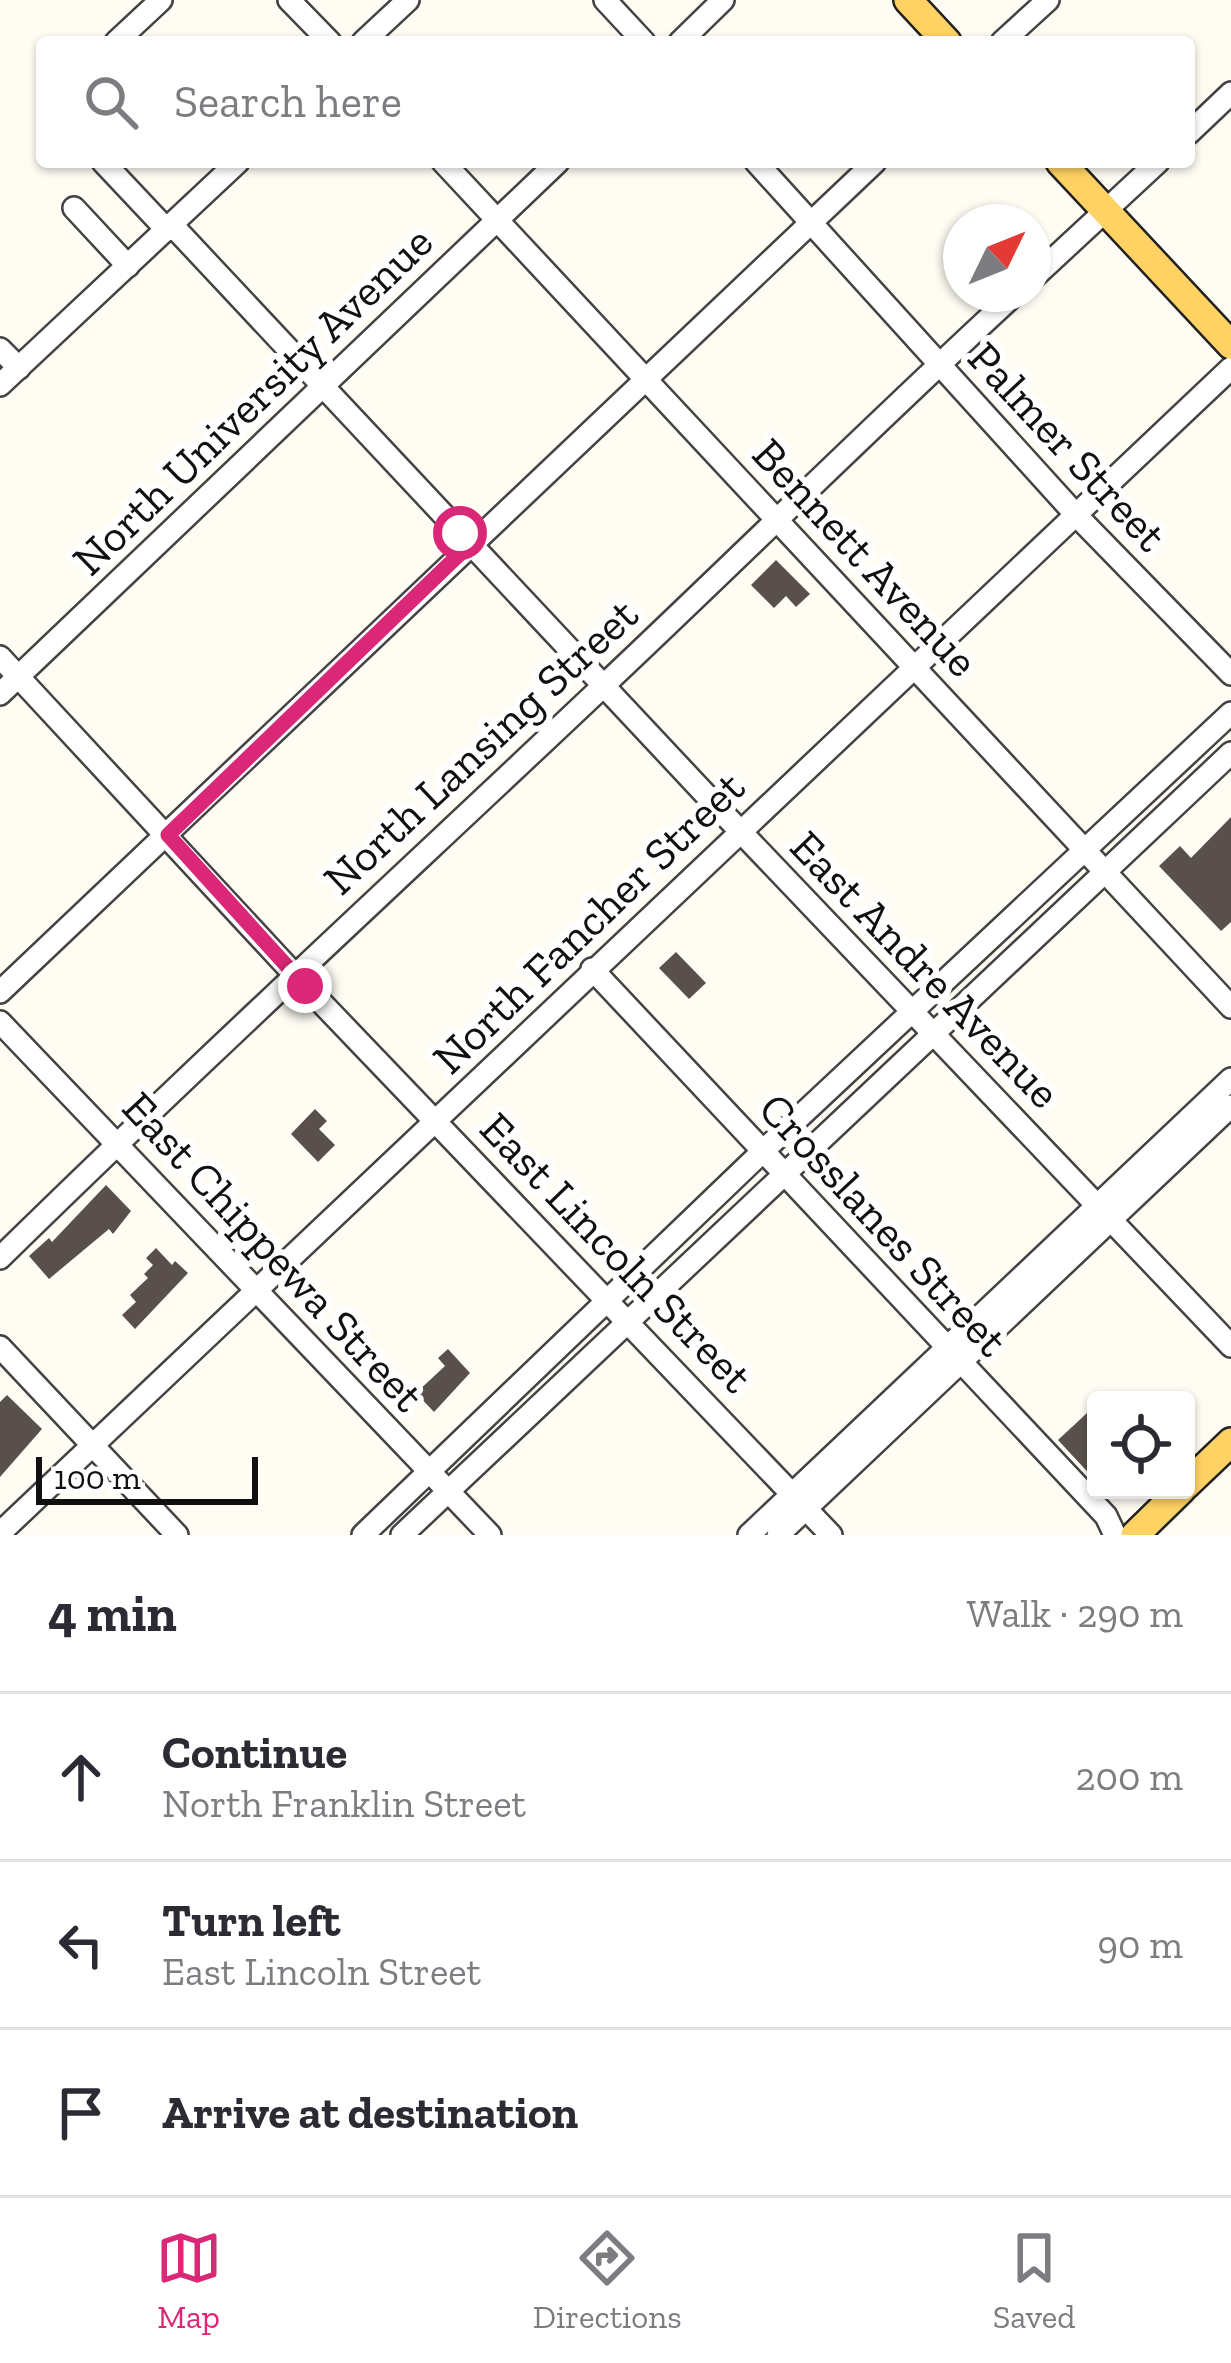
<!DOCTYPE html>
<html lang="en">
<head>
<meta charset="utf-8">
<style>
  :root { --surface:#fff; --page:#f7f7f7; --text:#2b2b33; --muted:#7c7c81; --line:#e1e1e2; --accent:#db2777 }
  body { margin:0; font-family:"Zilla Slab",serif; background:var(--page); color:var(--text) }
  .controls { position:absolute; right:36px; bottom:36px; display:grid; overflow:hidden; border-radius:12px; box-shadow:0 3px 9px #0004 }
  .controls button { width:108px; height:108px; display:grid; place-items:center; padding:0; border:0; border-bottom:3px solid var(--line); background:var(--surface); color:var(--text); font:60px sans-serif }
  .compass { position:absolute; left:943px; top:204px; width:108px; height:108px; border-radius:50%; background:var(--surface); box-shadow:0 3px 9px #0004; rotate:47deg }
  .scale { position:absolute; left:36px; bottom:30px; width:222px; box-sizing:border-box; padding-left:12px; border:6px solid #101010; border-top:0; font-size:33px; line-height:42px; white-space:nowrap; color:#101010; -webkit-text-stroke:9px #fff; paint-order:stroke }
  .stop { position:absolute; width:36px; height:36px; margin:-27px; border:9px solid #db2777; border-radius:50%; background:#fff }
  .stop.end { background:#db2777; border-color:#fff; box-shadow:0 3px 12px #0008 }
  .list { margin:0; padding:0; list-style:none }
  h2 { display:flex; justify-content:space-between; align-items:center; height:156px; margin:0; padding:0 48px; font-size:51px }
  h2 small { font-size:39px; font-weight:400; color:var(--muted) }
  .list li { display:grid; grid-template-columns:78px 1fr auto; gap:36px; align-items:center; box-sizing:border-box; height:168px; padding:0 48px; border-top:3px solid var(--line) }
  .list b { display:block; font-size:45px; white-space:nowrap }
  .list p { margin:0; font-size:39px; white-space:nowrap; color:var(--muted) }
  .list em { font-size:39px; font-style:normal; color:var(--muted) }
  .icon { flex:none; width:66px; height:66px; fill:none; stroke:currentColor; stroke-width:2; stroke-linecap:round; stroke-linejoin:round }
  .map { position:relative; flex:none; width:1231px; height:1535px; overflow:hidden }
  .search { position:absolute; background:var(--surface); box-shadow:0 3px 9px #0004; left:36px; right:36px; top:36px; height:132px; display:flex; align-items:center; gap:30px; box-sizing:border-box; padding:0 42px; border-radius:12px; color:var(--muted); font-size:45px }
  .sheet { height:660px; background:var(--surface) }
  nav { display:flex; justify-content:space-around; align-items:center; box-sizing:border-box; height:168px; border-top:3px solid var(--line); background:var(--surface); font-size:33px; color:var(--muted) }
  nav a { display:grid; justify-items:center; gap:6px }
  nav .on { color:var(--accent) }
  .map>svg:first-child { display:block }
  .building { fill:#5a504b }
  .lines { fill:none; stroke-linecap:round; stroke-linejoin:round }
  .minor-casing { stroke:#434343; stroke-width:26 }
  .major-casing { stroke:#212121; stroke-width:32 }
  .minor { stroke:#fff; stroke-width:21 }
  .major { stroke:#ffd263; stroke-width:27 }
  .route { stroke:#db2777; stroke-width:15 }
  .labels { text-anchor:middle; stroke-width:12; stroke-linejoin:round; paint-order:stroke }
  .street-label { font-size:45px; fill:#101010; stroke:#fff }
</style>
</head>
<body>
<div class="map">
<svg width="1231" height="1535" viewBox="0 0 1231 1535">
  <rect width="100%" height="100%" fill="#fffcf3"/>
  <g class="building">
    <polygon points="776,560 810,594 796,607 786,596 774,608 751,585"/>
    <polygon points="1231,817 1231,922 1221,931 1159,866 1180,846 1191,858"/>
    <polygon points="676,952 706,983 689,999 659,968"/>
    <polygon points="315,1109 327,1121 319,1129 335,1145 318,1162 291,1134"/>
    <polygon points="106,1185 131,1211 113,1234 109,1229 49,1279 29,1256 49,1238 52,1242"/>
    <polygon points="156,1248 172,1265 175,1261 188,1273 135,1329 122,1315 136,1302 130,1295 148,1278 144,1274 153,1265 146,1258"/>
    <polygon points="448,1349 470,1373 434,1412 416,1393 445,1366 438,1358"/>
    <polygon points="7,1395 42,1429 0,1477 0,1402"/>
    <polygon points="1087,1413 1096,1423 1096,1481 1058,1440"/>
  </g>
  <g class="lines">
    <g class="minor-casing">
      <g id="minor">
        <polyline points="289,0 330,42"/>
        <polyline points="605,0 644,42"/>
        <polyline points="116,42 161,0"/>
        <polyline points="363,42 408,0"/>
        <polyline points="680,42 723,0"/>
        <polyline points="1002,42 1048,0"/>
        <polyline points="1189,133 1231,93"/>
        <polyline points="103,162 167,230"/>
        <polyline points="443,162 1231,1007"/>
        <polyline points="756,162 1077,516 1231,674"/>
        <polyline points="74,208 128,266"/>
        <polyline points="172,225 721,811 1231,1346"/>
        <polyline points="1033,278 1158,162"/>
        <polyline points="0,349 19,368"/>
        <polyline points="0,385 238,162"/>
        <polyline points="0,657 294,974 831,1535"/>
        <polyline points="0,694 558,162"/>
        <polyline points="592,969 1106,1516 1115,1535"/>
        <polyline points="0,992 875,162"/>
        <polyline points="0,1022 490,1535"/>
        <path d="M0,1258C197,1065 400,878 600,689C739,558 875,423 1015,294"/>
        <polyline points="0,1347 177,1535"/>
        <polyline points="0,1533 1231,368"/>
        <polyline points="363,1535 762,1152 1231,713"/>
        <polyline points="402,1535 1231,753"/>
        <polyline points="749,1535 1231,1079"/>
        <polyline points="778,1535 1231,1106"/>
      </g>
    </g>
    <g class="major-casing">
      <g id="major">
        <polyline points="908,0 947,42"/>
        <polyline points="1060,162 1231,345"/>
        <polyline points="1186,1485 1231,1442"/>
        <polyline points="1135,1535 1181,1490"/>
      </g>
    </g>
    <use href="#minor" class="minor"/>
    <use href="#major" class="major"/>
  </g>
  <g class="lines">
    <polyline class="route" points="305,986 168,835 470,544 460,533"/>
  </g>
  <g class="labels">
    <g class="street-label">
      <text transform="translate(252 400) rotate(-44)" y="16">North University Avenue</text>
      <text transform="translate(1068 446) rotate(47)" y="16">Palmer Street</text>
      <text transform="translate(866 557) rotate(47)" y="16">Bennett Avenue</text>
      <text transform="translate(480 746) rotate(-43)" y="16">North Lansing Street</text>
      <text transform="translate(588 922) rotate(-44)" y="16">North Fancher Street</text>
      <text transform="translate(926 969) rotate(46)" y="16">East Andre Avenue</text>
      <text transform="translate(884 1224) rotate(47)" y="16">Crosslanes Street</text>
      <text transform="translate(274 1251) rotate(47)" y="16">East Chippewa Street</text>
      <text transform="translate(617 1252) rotate(46)" y="16">East Lincoln Street</text>
    </g>
  </g>
</svg>
<div class="controls">
<button><svg class="icon" aria-label="locate" viewBox="0 0 24 24"><circle cx="12" cy="12" r="6"/><path d="M12 2v4M12 18v4M2 12h4M18 12h4"/></svg></button>
</div>
<svg class="compass" viewBox="-18 -18 36 36"><path d="M0-13l5 13h-10z" fill="#e53935"/><path d="M0 13l5-13h-10z" fill="#7c7c81"/></svg>
<div class="scale">100 m</div>
<div class="stop" style="left:460px;top:533px"></div>
<div class="stop end" style="left:305px;top:986px"></div>
<div class="search"><svg class="icon" aria-label="search" viewBox="0 0 24 24"><circle cx="10" cy="10" r="6"/><path d="M15 15l6 6"/></svg>Search here</div>
</div>
<section class="sheet">
<h2>4 min<small>Walk · 290 m</small></h2>
<ul class="list">
<li><svg class="icon" aria-label="ahead" viewBox="0 0 24 24"><path d="M12 20V5M6 11l6-6 6 6"/></svg><div><b>Continue</b><p>North Franklin Street</p></div><em>200 m</em></li>
<li><svg class="icon" aria-label="left" viewBox="0 0 24 24"><path d="M17 20v-9H6M10 6l-5 5 5 5"/></svg><div><b>Turn left</b><p>East Lincoln Street</p></div><em>90 m</em></li>
<li><svg class="icon" aria-label="arrive" viewBox="0 0 24 24"><path d="M6 21V4h12l-3 4 3 4H6"/></svg><div><b>Arrive at destination</b></div></li>
</ul>
</section>
<nav>
<a class="on"><svg class="icon" aria-label="map" viewBox="0 0 24 24"><path d="M3 6l6-2 6 2 6-2v14l-6 2-6-2-6 2zM9 4v14M15 6v14"/></svg>Map</a>
<a><svg class="icon" aria-label="directions" viewBox="0 0 24 24"><path d="M12 3l9 9-9 9-9-9zM9 14v-3h6M13 9l2 2-2 2"/></svg>Directions</a>
<a><svg class="icon" aria-label="saved" viewBox="0 0 24 24"><path d="M7 4h10v16l-5-4-5 4z"/></svg>Saved</a>
</nav>
</body>
</html>
